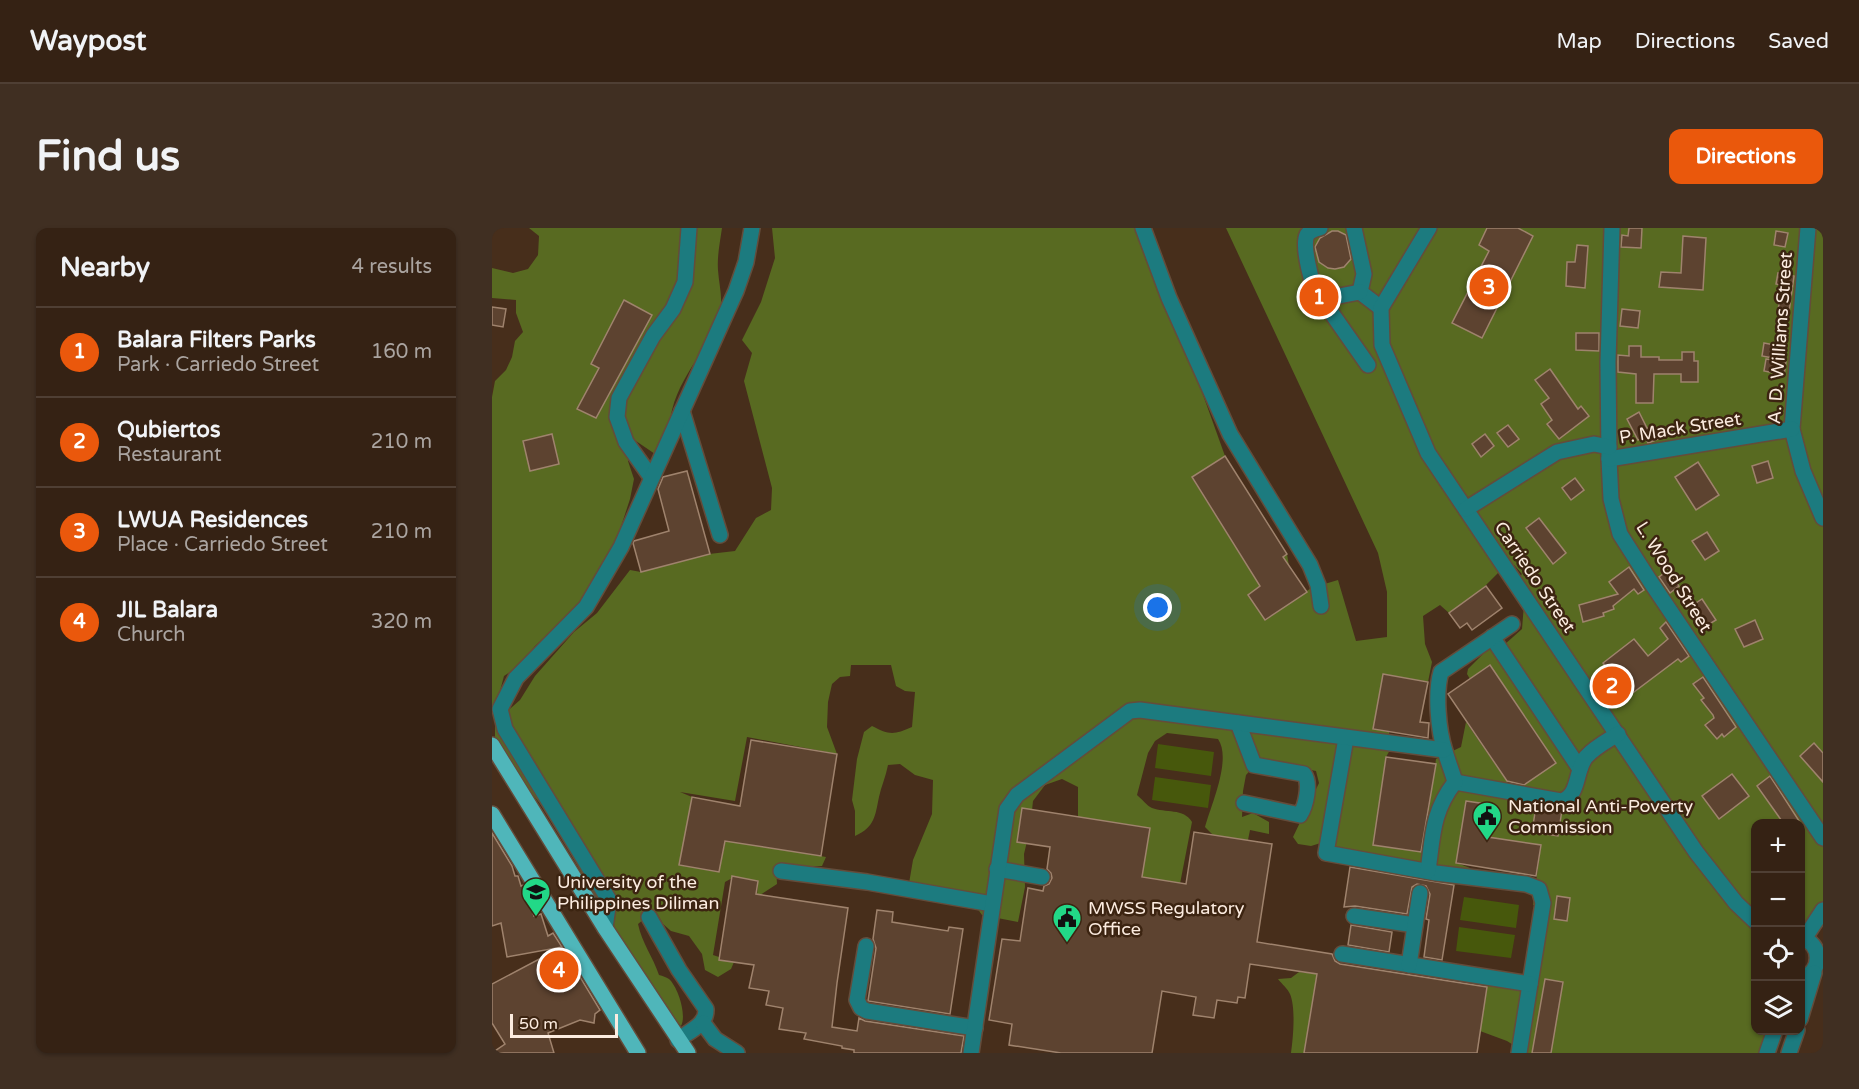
<!DOCTYPE html>
<html lang="en">
<head>
<meta charset="utf-8">
<style>
  :root { --surface:#352214; --page:#402f22; --text:#f1f3f6; --muted:#aaa4a0; --line:#4f3f34; --accent:#ea580c }
  body { margin:0; font-family:"Varela Round",sans-serif; background:var(--page); color:var(--text) }
  .controls { position:absolute; right:18px; bottom:18px; display:grid; overflow:hidden; border-radius:12px; box-shadow:0 2px 4px #0004 }
  .controls button { width:54px; height:54px; display:grid; place-items:center; padding:0; border:0; border-bottom:2px solid var(--line); background:var(--surface); color:var(--text); font:30px sans-serif }
  .scale { position:absolute; left:18px; bottom:15px; width:108px; box-sizing:border-box; padding-left:6px; border:3px solid #fcece0; border-top:0; font-size:16px; line-height:21px; white-space:nowrap; color:#fcece0; -webkit-text-stroke:4px #3c2411; paint-order:stroke }
  .you { position:absolute; left:666px; top:380px; width:21px; height:21px; margin:-15px; border:4px solid #fff; border-radius:50%; background:#1a73e8; box-shadow:0 0 0 9px #1a73e833 }
  .badge { display:grid; place-items:center; width:39px; height:39px; border-radius:50%; background:var(--accent); color:#fff; font-size:20px; font-weight:700 }
  .pin { position:absolute; translate:-50% -50%; border:3px solid #fff; box-shadow:0 2px 6px #0006 }
  .list { margin:0; padding:0; list-style:none }
  h2 { display:flex; justify-content:space-between; align-items:center; height:78px; margin:0; padding:0 24px; font-size:26px }
  h2 small { font-size:20px; font-weight:400; color:var(--muted) }
  .list li { display:grid; grid-template-columns:39px 1fr auto; gap:18px; align-items:center; box-sizing:border-box; height:90px; padding:0 24px; border-top:2px solid var(--line) }
  .list b { display:block; font-size:22px; white-space:nowrap }
  .list p { margin:0; font-size:20px; white-space:nowrap; color:var(--muted) }
  .list em { font-size:20px; font-style:normal; color:var(--muted) }
  .icon { flex:none; width:33px; height:33px; fill:none; stroke:currentColor; stroke-width:2; stroke-linecap:round; stroke-linejoin:round }
  .map { position:relative; flex:none; width:1331px; height:825px; overflow:hidden; border-radius:12px }
  header { display:flex; align-items:center; gap:36px; box-sizing:border-box; height:84px; padding:0 30px; background:var(--surface); border-bottom:2px solid var(--line) }
  header strong { font-size:28px }
  nav { display:flex; gap:33px; margin-inline-start:auto; font-size:21px }
  .intro { display:flex; align-items:center; justify-content:space-between; box-sizing:border-box; height:144px; padding:0 36px }
  h1 { margin:0; font-size:42px }
  .button { padding:15px 27px; border-radius:12px; background:var(--accent); color:#fff; font-size:21px; font-weight:700 }
  main { display:flex; gap:36px; padding:0 36px }
  aside { flex:1; background:var(--surface); border-radius:12px; box-shadow:0 2px 4px #0004 }
  .map>svg:first-child { display:block }
  .green { fill:#47580c }
  .forest { fill:#586a21; fill-rule:evenodd }
  .building { fill:#5d4330; stroke:#9f836d; stroke-width:1.5 }
  .lines { fill:none; stroke-linecap:round; stroke-linejoin:round }
  .minor-casing { stroke:#644c3b; stroke-width:18 }
  .major-casing { stroke:#644c3b; stroke-width:18 }
  .minor { stroke:#1c7b7f; stroke-width:15 }
  .major { stroke:#4fb6ba; stroke-width:15 }
  .labels { text-anchor:middle; stroke-width:5; stroke-linejoin:round; paint-order:stroke }
  .street-label { font-size:18px; fill:#fcece0; stroke:#3c2411 }
  .poi-label { font-size:18px; fill:#fcece0; stroke:#3c2411; text-anchor:start }
</style>
</head>
<body>
<header>
<strong>Waypost</strong>
<nav><a>Map</a><a>Directions</a><a>Saved</a></nav>
</header>
<div class="intro"><h1>Find us</h1><a class="button">Directions</a></div>
<main>
<aside>
<h2>Nearby<small>4 results</small></h2>
<ul class="list">
<li><span class="badge">1</span><div><b>Balara Filters Parks</b><p>Park · Carriedo Street</p></div><em>160 m</em></li>
<li><span class="badge">2</span><div><b>Qubiertos</b><p>Restaurant</p></div><em>210 m</em></li>
<li><span class="badge">3</span><div><b>LWUA Residences</b><p>Place · Carriedo Street</p></div><em>210 m</em></li>
<li><span class="badge">4</span><div><b>JIL Balara</b><p>Church</p></div><em>320 m</em></li>
</ul>
</aside>
<div class="map">
<svg width="1331" height="825" viewBox="0 0 1331 825">
  <rect width="100%" height="100%" fill="#472e1b"/>
  <g class="green">
    <polygon points="666,516 722,524 719,548 663,540"/>
    <polygon points="663,549 719,557 716,580 660,572"/>
    <polygon points="972,669 1027,677 1024,700 968,692"/>
    <polygon points="967,699 1023,707 1019,730 964,723"/>
  </g>
  <g class="forest">
    <path d="M37,0H230C228,14 225,28 226,42C227,58 232,73 227,88C210,135 176,156 177,211L163,226L141,211L136,233L142,251L138,271L124,314L105,350L82,383L43,418L28,437L12,448L4,478L0,484V169L3,153L14,142L20,129L23,113L31,104L24,85V72L0,70V40L21,45L36,41L46,27L47,8Z"/>
    <path d="M280,0H655L653,30L710,164L733,228L700,250L761,347L795,326L797,338L756,367L774,392L819,360L846,352L864,413L895,409V364L886,325L734,0H1331V673L1316,696L1309,700L1308,596H1264V802L1277,803L1269,825H1034L1015,813L988,803L996,751L1038,756L1057,679L1041,677L1049,617L996,609L974,573L965,635L978,640L970,655L936,662L920,660L922,645L856,635L832,614L819,618L806,616L801,609L827,555L824,543L768,532L754,547L751,563L750,589L761,585L777,594V606L758,602L756,612L722,608L713,599C719,577 740,531 726,511L675,505L663,513L656,525L645,567C650,571 655,578 660,580C673,585 692,580 700,594L686,666L649,661L654,606L586,593V559L570,551L553,557L541,573L538,601L532,626L533,659L526,694L490,687L485,680L415,667L421,632L440,586L441,552L423,547L408,536L396,537C394,548 389,559 387,569C383,588 383,599 363,608V583L360,572L365,531L372,504L380,498C397,507 402,507 420,499L423,464L413,463L404,458L399,437H359L358,448L348,449L340,456L336,474L335,499L345,526L255,509L243,573L188,564L200,569L188,637L227,644L234,611L334,629L330,638L299,639L284,637L285,656L265,669L266,653L242,649L233,654L221,727L242,734L239,741L226,749L213,742L210,726L197,708L179,703L171,696L163,682L146,696C150,715 161,729 167,747C171,748 174,749 177,751C186,759 195,787 189,798L166,773L121,703L59,589L41,567L3,511V494L28,472L43,448L82,404L105,385L138,342L149,344L217,326L243,323L264,290L279,282L280,260L252,153L260,125L250,112L269,74L283,30ZM1022,337L1030,346L1019,360L1032,376L1030,401L1012,417L999,418L976,441L975,446L978,451L998,437L1064,535L1022,564L974,494L969,519L944,531L931,624L882,617L894,529L898,522L897,504L881,501L891,446L936,454L940,434L933,416L931,388L948,377L957,385L991,360L1009,342Z"/>
    <path d="M807,744L825,746L812,825H799C801,811 804,780 798,766C796,761 790,756 786,751L799,750Z"/>
  </g>
  <g class="building">
    <polygon points="995,0 1026,0 1041,8 990,110 960,95 997,23 987,17"/>
    <polygon points="1137,0 1150,0 1149,20 1129,19 1130,7 1136,8"/>
    <polygon points="840,3 846,3 854,7 859,31 852,39 843,41 836,40 827,34 823,19 828,10"/>
    <polygon points="1284,3 1296,5 1293,19 1282,17"/>
    <polygon points="1191,8 1214,10 1211,62 1167,59 1169,44 1189,45"/>
    <polygon points="1085,17 1096,18 1093,60 1074,58 1075,34 1083,34"/>
    <polygon points="1286,45 1302,48 1297,84 1286,82 1289,66 1287,66 1288,57 1284,56"/>
    <polygon points="132,72 160,87 104,190 85,181 107,140 99,136"/>
    <polygon points="0,79 14,81 11,99 0,97"/>
    <polygon points="1130,81 1148,83 1146,100 1128,98"/>
    <polygon points="1084,105 1107,105 1107,123 1084,122"/>
    <polygon points="1272,115 1283,117 1281,130 1270,128"/>
    <polygon points="1137,118 1149,118 1149,129 1167,129 1167,132 1190,132 1190,124 1202,124 1202,133 1206,133 1206,154 1189,154 1189,146 1162,146 1161,175 1144,175 1144,146 1126,144 1126,127 1137,128"/>
    <polygon points="1274,131 1294,134 1292,147 1272,143"/>
    <polygon points="1058,141 1086,181 1089,178 1097,188 1067,211 1055,196 1060,192 1049,176 1057,170 1043,152"/>
    <polygon points="1147,184 1155,200 1182,204 1159,214 1156,215 1153,209 1146,212 1135,191"/>
    <polygon points="1016,197 1027,211 1016,219 1005,205"/>
    <polygon points="60,206 67,236 38,243 31,213"/>
    <polygon points="993,206 1002,218 989,229 980,216"/>
    <polygon points="733,228 795,326 791,329 815,364 773,392 756,367 768,358 700,249"/>
    <polygon points="1276,233 1281,250 1265,255 1260,238"/>
    <polygon points="1206,234 1227,267 1204,282 1183,249"/>
    <polygon points="195,243 218,326 149,344 141,315 142,313 177,303 166,261 171,249"/>
    <polygon points="1083,250 1092,262 1079,272 1070,260"/>
    <polygon points="1047,290 1074,325 1061,336 1034,300"/>
    <polygon points="1215,304 1227,323 1213,332 1200,313"/>
    <polygon points="1137,339 1152,362 1146,366 1142,361 1121,378 1122,381 1111,385 1112,388 1091,394 1087,377 1126,366 1117,354"/>
    <polygon points="1175,343 1187,358 1178,365 1167,349"/>
    <polygon points="994,358 1010,380 980,402 975,395 968,400 957,385"/>
    <polygon points="1210,371 1224,392 1211,400 1198,379"/>
    <polygon points="1263,392 1271,411 1252,419 1243,401"/>
    <polygon points="1174,394 1197,428 1189,434 1186,431 1138,467 1111,435 1142,411 1156,428 1176,411 1168,400"/>
    <polygon points="998,437 1064,535 1032,557 1015,553 956,466"/>
    <polygon points="891,446 936,454 928,494 937,495 936,510 881,501"/>
    <polygon points="1211,449 1244,499 1232,509 1230,506 1225,511 1213,497 1222,490 1221,487 1209,472 1212,470 1201,456"/>
    <polygon points="259,512 345,526 329,628 233,613 227,644 187,637 200,569 248,578"/>
    <polygon points="1322,515 1331,525 1331,554 1308,528"/>
    <polygon points="894,529 944,536 929,624 881,617"/>
    <polygon points="1240,546 1257,568 1227,591 1210,568"/>
    <polygon points="1278,548 1309,596 1292,596 1265,558"/>
    <polygon points="974,573 1001,577 996,609 1049,617 1044,648 964,635"/>
    <polygon points="1044,578 1070,582 1066,608 1040,604"/>
    <polygon points="530,580 658,600 650,649 694,656 702,604 780,616 765,714 840,726 843,733 848,736 995,759 985,825 812,825 825,746 758,736 753,770 746,769 745,775 725,772 722,790 701,787 704,769 670,763 660,825 569,825 517,817 520,796 497,792 510,711 528,713 536,660 551,663 552,658 557,656 560,650 559,645 555,641 558,619 525,614"/>
    <polygon points="0,605 20,638 23,648 26,648 29,658 32,657 42,688 49,686 56,708 61,705 70,719 15,729 9,695 0,698"/>
    <polygon points="858,639 962,657 950,732 932,729 937,692 934,691 938,666 934,658 925,656 920,659 915,686 863,678 852,679"/>
    <polygon points="240,648 266,653 264,666 356,680 345,755 340,799 365,803 367,790 373,793 472,808 469,825 362,825 362,822 350,820 350,818 312,811 314,805 287,801 291,780 274,777 277,763 257,760 262,737 227,732"/>
    <polygon points="1065,668 1078,670 1075,693 1062,691"/>
    <polygon points="385,682 401,684 400,694 456,703 457,699 471,701 458,786 376,773 384,720 381,711"/>
    <polygon points="859,697 900,704 897,724 856,717"/>
    <polygon points="70,719 108,782 103,786 102,795 88,792 56,805 62,825 0,825 13,816 0,795 0,756"/>
    <polygon points="1053,751 1071,754 1059,825 1040,825"/>
  </g>
  <g class="lines">
    <g class="minor-casing">
      <g id="minor">
        <polyline points="651,0 677,70 738,206 818,337 826,357 829,378"/>
        <path d="M828,0C823,1 818,3 815,7C810,17 819,50 822,60L876,137"/>
        <polyline points="862,0 872,46 868,64 889,80"/>
        <polyline points="937,0 889,80 890,117 936,225 1204,624 1244,675 1264,694"/>
        <polyline points="1120,0 1116,134 1117,231 1119,271 1128,306 1158,353 1331,610"/>
        <polyline points="1316,0 1300,201 1311,243 1331,290"/>
        <polyline points="831,71 868,64"/>
        <polyline points="190,183 228,307"/>
        <polyline points="1117,231 1300,201"/>
        <polyline points="159,249 134,214 125,189 127,170 161,108 181,81 193,54 197,0"/>
        <polyline points="974,281 1065,224 1102,216 1117,219"/>
        <polyline points="1000,409 1088,541"/>
        <path d="M746,495L762,537L812,546C819,555 814,578 808,587L752,575"/>
        <polyline points="854,510 834,625 944,645 1034,656 1047,661 1051,675 1027,825"/>
        <path d="M963,554L1069,573C1088,568 1083,542 1094,529C1103,519 1115,513 1126,506"/>
        <polyline points="505,641 550,649"/>
        <polyline points="289,643 375,654 500,676"/>
        <path d="M936,643C941,607 940,584 963,554C960,543 956,534 953,523C946,502 943,464 949,444L1020,396"/>
        <polyline points="862,688 923,697"/>
        <path d="M157,689L187,742L214,781C215,797 197,803 186,812"/>
        <polyline points="113,700 117,672 13,501 8,481 24,450 94,379 129,319 244,63 254,34 260,0"/>
        <path d="M1308,711C1331,712 1331,748 1308,749"/>
        <polyline points="1312,711 1331,682"/>
        <polyline points="374,718 365,772 369,780 375,783 483,800"/>
        <polyline points="850,726 1038,756"/>
        <polyline points="917,737 928,665"/>
        <polyline points="1308,791 1322,745"/>
        <polyline points="211,795 223,811 245,825"/>
        <polyline points="479,825 515,581 525,567 638,483 648,482 952,522"/>
        <polyline points="1275,825 1283,802"/>
        <polyline points="1297,825 1305,802"/>
      </g>
    </g>
    <g class="major-casing">
      <g id="major">
        <polyline points="0,517 113,700 196,825"/>
        <polyline points="0,586 146,825"/>
      </g>
    </g>
    <use href="#minor" class="minor"/>
    <use href="#major" class="major"/>
  </g>
  <defs>
    <g id="civic-pin" transform="scale(1.5)"><path d="M0 17L-7.5 6A9.5 9.5 0 1 1 7.5 6Z" fill="#22d887" stroke="#3c2411"/><path d="M-.6-6.5H3V-4.5H.6V-3L4-1V1h2V6H-6V1h2V-1L-.6-3ZM-1.2 2.5V6h2.4V2.5Z" fill="#111"/></g>
    <g id="university-pin" transform="scale(1.5)"><path d="M0 17L-7.5 6A9.5 9.5 0 1 1 7.5 6Z" fill="#22d887" stroke="#3c2411"/><path d="M0-5L7-2L0 1L-7-2ZM-4 1L0 2.5L4 1V4Q0 6-4 4Z" fill="#111"/></g>
  </defs>
  <g fill-rule="evenodd">
    <use href="#civic-pin" x="995" y="588"/>
    <use href="#university-pin" x="44" y="664"/>
    <use href="#civic-pin" x="575" y="690"/>
  </g>
  <g class="labels">
    <g class="street-label">
      <text transform="translate(1288 110) rotate(-86)" y="6">A. D. Williams Street</text>
      <text transform="translate(1188 200) rotate(-9)" y="6">P. Mack Street</text>
      <text transform="translate(1043 349) rotate(56)" y="6">Carriedo Street</text>
      <text transform="translate(1182 349) rotate(58)" y="6">L. Wood Street</text>
    </g>
    <g class="poi-label">
      <text x="1016" y="584">National Anti-Poverty<tspan x="1016" dy="21">Commission</tspan></text>
      <text x="65" y="660">University of the<tspan x="65" dy="21">Philippines Diliman</tspan></text>
      <text x="596" y="686">MWSS Regulatory<tspan x="596" dy="21">Office</tspan></text>
    </g>
  </g>
</svg>
<div class="controls">
<button>+</button>
<button>−</button>
<button><svg class="icon" aria-label="locate" viewBox="0 0 24 24"><circle cx="12" cy="12" r="6"/><path d="M12 2v4M12 18v4M2 12h4M18 12h4"/></svg></button>
<button><svg class="icon" aria-label="layers" viewBox="0 0 24 24"><path d="M12 4l9 5-9 5-9-5zM3 14l9 5 9-5"/></svg></button>
</div>
<div class="scale">50 m</div>
<div class="you"></div>
<div class="pin badge" style="left:827px;top:69px">1</div>
<div class="pin badge" style="left:1120px;top:458px">2</div>
<div class="pin badge" style="left:997px;top:59px">3</div>
<div class="pin badge" style="left:67px;top:742px">4</div>
</div>
</main>
</body>
</html>
